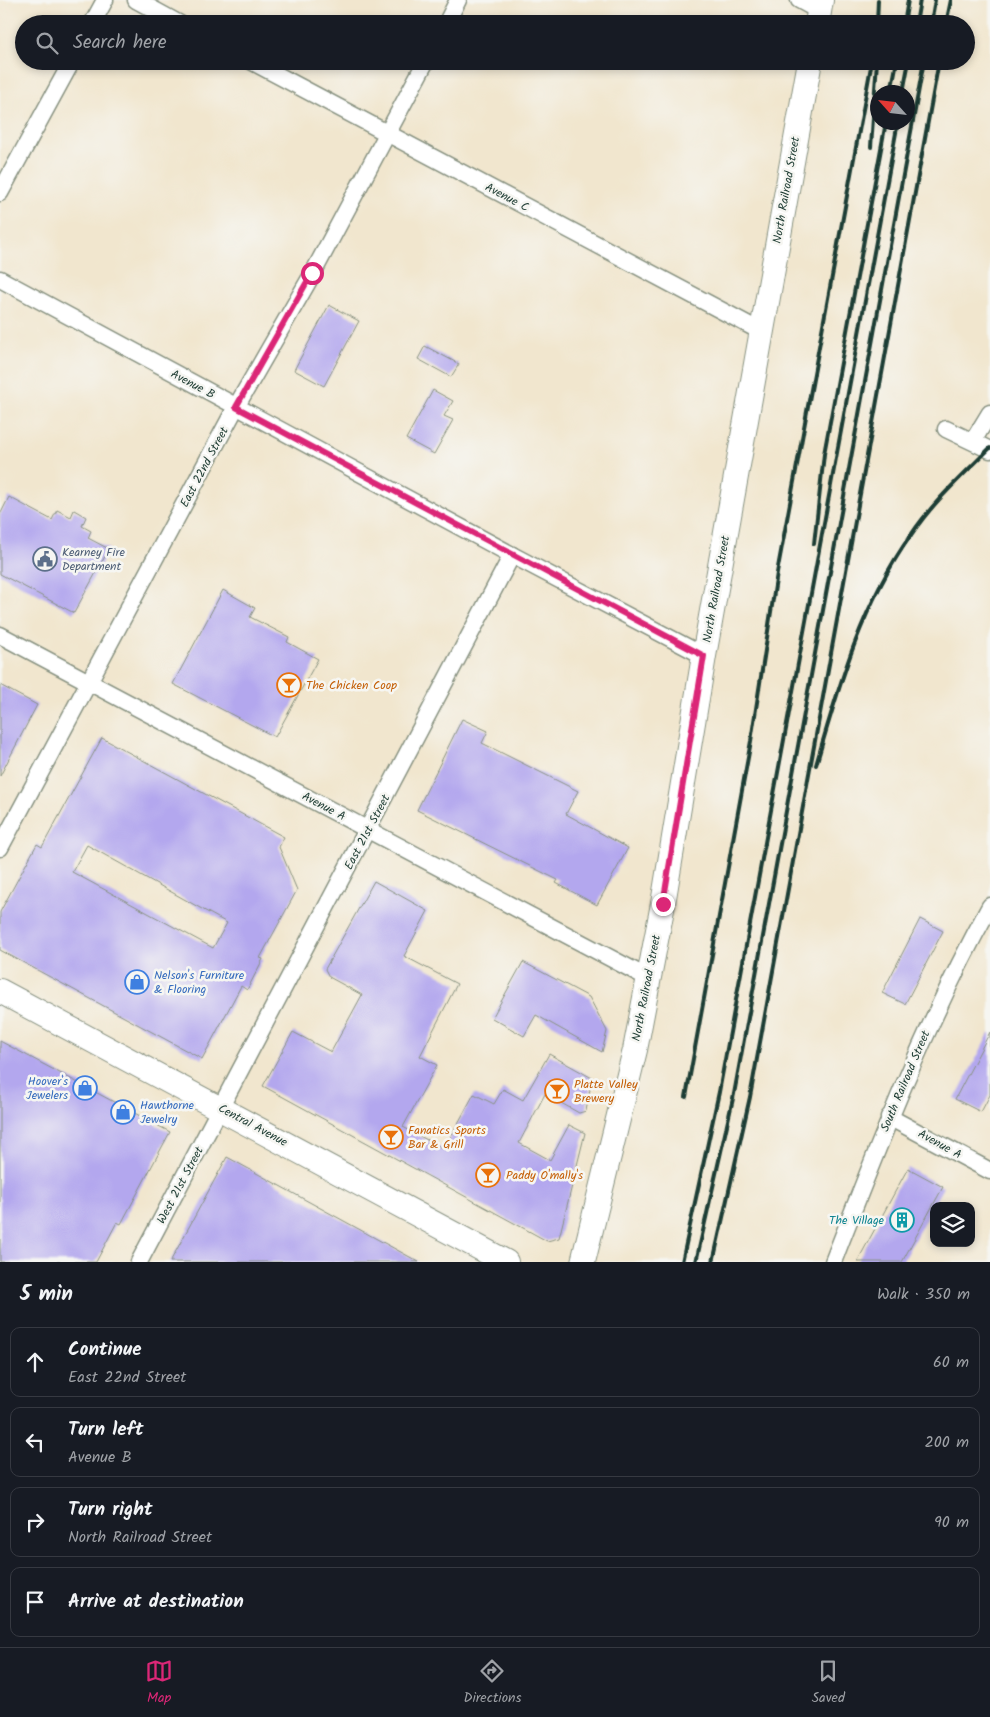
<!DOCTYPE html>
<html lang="en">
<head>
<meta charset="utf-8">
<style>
  :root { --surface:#171b24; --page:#20242c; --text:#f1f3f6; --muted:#9ea1a6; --line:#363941; --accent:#db2777 }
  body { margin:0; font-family:Kalam,sans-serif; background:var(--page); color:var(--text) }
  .controls { position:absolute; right:15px; bottom:15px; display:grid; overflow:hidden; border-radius:10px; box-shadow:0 2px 8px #0003 }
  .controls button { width:45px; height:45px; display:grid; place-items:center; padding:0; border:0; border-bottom:1px solid var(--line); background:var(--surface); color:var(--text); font:25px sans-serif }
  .compass { position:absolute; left:870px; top:85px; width:45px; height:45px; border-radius:50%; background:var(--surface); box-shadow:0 2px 8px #0003; rotate:297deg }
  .stop { position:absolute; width:15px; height:15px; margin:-11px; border:4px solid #db2777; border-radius:50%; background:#fff }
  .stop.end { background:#db2777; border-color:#fff; box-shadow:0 1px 5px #0008 }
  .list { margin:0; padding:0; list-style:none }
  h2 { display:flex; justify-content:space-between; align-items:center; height:65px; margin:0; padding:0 20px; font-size:21px }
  h2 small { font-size:16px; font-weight:400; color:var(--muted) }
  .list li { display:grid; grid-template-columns:32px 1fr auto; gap:15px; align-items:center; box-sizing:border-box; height:70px; margin:0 10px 10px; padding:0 10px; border:1px solid var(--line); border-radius:10px }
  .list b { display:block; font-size:19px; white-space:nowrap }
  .list p { margin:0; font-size:16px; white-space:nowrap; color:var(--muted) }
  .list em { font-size:16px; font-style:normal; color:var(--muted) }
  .icon { flex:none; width:28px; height:28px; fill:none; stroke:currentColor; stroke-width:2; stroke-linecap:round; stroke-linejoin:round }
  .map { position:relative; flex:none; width:990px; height:1262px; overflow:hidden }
  .search { position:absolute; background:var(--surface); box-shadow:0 2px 8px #0003; left:15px; right:15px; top:15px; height:55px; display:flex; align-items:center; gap:12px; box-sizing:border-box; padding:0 18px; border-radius:28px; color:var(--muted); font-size:19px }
  .sheet { height:385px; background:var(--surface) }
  nav { display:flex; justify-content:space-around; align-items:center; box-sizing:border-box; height:70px; border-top:1px solid var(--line); background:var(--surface); font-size:14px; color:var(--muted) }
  nav a { display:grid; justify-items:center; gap:2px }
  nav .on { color:var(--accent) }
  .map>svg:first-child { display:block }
  .building { fill:#b3a7ee; fill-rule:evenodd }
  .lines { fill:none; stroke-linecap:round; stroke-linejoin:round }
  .street-casing { stroke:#889281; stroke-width:19 }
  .secondary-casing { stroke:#889281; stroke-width:26 }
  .street { stroke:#fff; stroke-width:16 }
  .secondary { stroke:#fff; stroke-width:24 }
  .rail { stroke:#1f3d34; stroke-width:4 }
  .route { stroke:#db2777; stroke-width:6 }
  .labels { text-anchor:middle; stroke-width:5; stroke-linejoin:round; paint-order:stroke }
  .street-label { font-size:12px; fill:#1f3d34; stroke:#f6f6f2 }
  .service-label { font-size:12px; fill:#4e5e75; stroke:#f6f6f2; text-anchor:start }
  .food-label { font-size:12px; fill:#c56008; stroke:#f6f6f2; text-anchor:start }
  .shop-label { font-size:12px; fill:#366cbe; stroke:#f6f6f2; text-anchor:start }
  .culture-label { font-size:12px; fill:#0d838f; stroke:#f6f6f2; text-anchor:end }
</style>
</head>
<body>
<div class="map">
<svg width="990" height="1262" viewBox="0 0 990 1262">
  <rect width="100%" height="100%" fill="#f6f6f2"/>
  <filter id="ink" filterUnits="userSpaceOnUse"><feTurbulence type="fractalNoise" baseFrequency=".02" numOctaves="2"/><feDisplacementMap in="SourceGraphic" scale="10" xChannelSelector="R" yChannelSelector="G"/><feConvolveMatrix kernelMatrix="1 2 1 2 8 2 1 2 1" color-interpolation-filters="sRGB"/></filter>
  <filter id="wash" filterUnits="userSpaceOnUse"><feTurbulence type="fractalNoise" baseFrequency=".0096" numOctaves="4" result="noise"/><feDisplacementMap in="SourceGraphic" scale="20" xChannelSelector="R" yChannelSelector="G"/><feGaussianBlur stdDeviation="1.12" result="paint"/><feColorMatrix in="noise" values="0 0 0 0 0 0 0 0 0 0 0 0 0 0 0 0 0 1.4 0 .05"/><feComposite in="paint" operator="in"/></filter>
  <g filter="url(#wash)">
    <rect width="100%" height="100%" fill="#f1e6ce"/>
    <g id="blocks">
      <g class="building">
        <polygon points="329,305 359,321 324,386 294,370"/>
        <polygon points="425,346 459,364 451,377 418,359"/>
        <polygon points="433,390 453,401 444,416 453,420 434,454 406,439"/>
        <polygon points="9,497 52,520 57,510 71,517 74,510 86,517 82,526 91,531 88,538 109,549 74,613 0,574 0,515"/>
        <polygon points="223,590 255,608 250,617 289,637 287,642 318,659 275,737 173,684"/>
        <polygon points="0,685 37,705 0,776"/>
        <polygon points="462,719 488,731 482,743 578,791 566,814 628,848 597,905 556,883 558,880 417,810"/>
        <path d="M102,738L284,837L279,847L297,890L260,958L263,959L247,990L241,986L202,1059L0,950V912L37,844L42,847ZM87,845L227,923L213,948L72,872Z"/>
        <polygon points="374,881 428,911 404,956 457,984 420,1056 437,1065 403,1127 444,1149 474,1094 494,1104 503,1089 523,1100 549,1054 592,1078 586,1111 579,1113 545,1094 519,1143 550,1160 569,1125 585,1133 559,1238 547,1241 263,1086 293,1032 331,1052 362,995 329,977 325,969"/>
        <polygon points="920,919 943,931 905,1004 882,993"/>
        <polygon points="523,962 589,997 607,1031 602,1052 536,1015 524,1036 492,1018"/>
        <polygon points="990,1032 990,1095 981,1112 955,1099"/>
        <polygon points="0,1041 170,1132 121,1224 117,1222 96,1262 0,1262"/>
        <polygon points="227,1157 419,1262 170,1262"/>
        <polygon points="908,1168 943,1187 902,1262 857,1262"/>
      </g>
    </g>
  </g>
  <g filter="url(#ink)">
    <use href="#blocks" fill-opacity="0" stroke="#889281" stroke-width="1"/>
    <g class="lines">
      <g class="street-casing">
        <g id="street">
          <polyline points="136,0 180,24"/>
          <polyline points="799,0 819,11"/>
          <polyline points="92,24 105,0"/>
          <polyline points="446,24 458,0"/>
          <polyline points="251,61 762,332"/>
          <polyline points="0,193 72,61"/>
          <polyline points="0,279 512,555 704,656"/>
          <polyline points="946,429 990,450"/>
          <polyline points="973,441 990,413"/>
          <polyline points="0,635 648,978"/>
          <polyline points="0,848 236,407 313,273 426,61"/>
          <polyline points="889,1117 990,1171"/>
          <polyline points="139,1262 512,555"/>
          <path d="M833,1262C880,1141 927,1020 990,906"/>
        </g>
      </g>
      <g class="secondary-casing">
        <g id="secondary">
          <polyline points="817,24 821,0"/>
          <polyline points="0,991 506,1262"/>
          <polyline points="583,1262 635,1050 663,904 704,656 810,61"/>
        </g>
      </g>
      <use href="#street" class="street"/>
      <use href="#secondary" class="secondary"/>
      <g class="rail">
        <polyline points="877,24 878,0"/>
        <polyline points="904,24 908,0"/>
        <polyline points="916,24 920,0"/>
        <polyline points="931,24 935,0"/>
        <polyline points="946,24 951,0"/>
        <polyline points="891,92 897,61"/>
        <polyline points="903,92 909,61"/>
        <polyline points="871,147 877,61"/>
        <polyline points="814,544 824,454 886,122"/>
        <path d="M816,765C839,685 862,604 911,535C933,502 962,476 990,448"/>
        <polyline points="686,1097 751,741 777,573 872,61"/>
        <polyline points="682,1262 719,1092 898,122"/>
        <polyline points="696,1262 734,1094 924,61"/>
        <polyline points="713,1262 750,1097 939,61"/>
      </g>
    </g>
  </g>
  <g class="lines" filter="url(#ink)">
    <polyline class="route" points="312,273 236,407 704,656 663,904"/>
  </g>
  <defs>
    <g id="civic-ring" transform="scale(1.25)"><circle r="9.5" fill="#f6f6f2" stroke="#5c6f8a" stroke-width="1.5"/><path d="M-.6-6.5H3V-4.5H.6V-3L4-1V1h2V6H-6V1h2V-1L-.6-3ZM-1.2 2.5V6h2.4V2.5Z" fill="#5c6f8a"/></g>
    <g id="bar-ring" transform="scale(1.25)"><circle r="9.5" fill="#f6f6f2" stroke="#e8710a" stroke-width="1.5"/><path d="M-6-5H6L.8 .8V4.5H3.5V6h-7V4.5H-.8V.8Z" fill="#e8710a"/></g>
    <g id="shop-ring" transform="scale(1.25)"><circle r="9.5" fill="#f6f6f2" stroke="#3f7fe0" stroke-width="1.5"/><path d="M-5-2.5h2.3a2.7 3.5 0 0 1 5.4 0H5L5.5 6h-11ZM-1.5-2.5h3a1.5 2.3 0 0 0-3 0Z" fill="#3f7fe0"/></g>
    <g id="building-ring" transform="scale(1.25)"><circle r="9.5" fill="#f6f6f2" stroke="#0f9aa8" stroke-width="1.5"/><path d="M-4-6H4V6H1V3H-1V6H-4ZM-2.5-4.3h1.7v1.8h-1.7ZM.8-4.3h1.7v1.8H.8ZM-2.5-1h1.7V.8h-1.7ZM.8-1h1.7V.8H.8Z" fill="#0f9aa8"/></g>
  </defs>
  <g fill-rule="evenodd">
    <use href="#civic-ring" x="45" y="559"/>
    <use href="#bar-ring" x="289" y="685"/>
    <use href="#shop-ring" x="137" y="982"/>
    <use href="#shop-ring" x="85" y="1088"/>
    <use href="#bar-ring" x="557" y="1091"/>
    <use href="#shop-ring" x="123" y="1112"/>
    <use href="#bar-ring" x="391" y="1137"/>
    <use href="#bar-ring" x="488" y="1175"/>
    <use href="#building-ring" x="902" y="1220"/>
  </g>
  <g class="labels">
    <g class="street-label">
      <text transform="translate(786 190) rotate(-80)" y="4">North Railroad Street</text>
      <text transform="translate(507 197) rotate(28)" y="4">Avenue C</text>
      <text transform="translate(193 384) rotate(28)" y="4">Avenue B</text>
      <text transform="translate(204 467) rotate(-62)" y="4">East 22nd Street</text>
      <text transform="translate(716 589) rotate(-80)" y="4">North Railroad Street</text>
      <text transform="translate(324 806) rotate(28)" y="4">Avenue A</text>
      <text transform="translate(367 832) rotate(-62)" y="4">East 21st Street</text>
      <text transform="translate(646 988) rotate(-79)" y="4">North Railroad Street</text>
      <text transform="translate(905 1081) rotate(-67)" y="4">South Railroad Street</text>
      <text transform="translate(253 1125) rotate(28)" y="4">Central Avenue</text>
      <text transform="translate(940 1144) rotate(29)" y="4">Avenue A</text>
      <text transform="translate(180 1185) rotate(-62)" y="4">West 21st Street</text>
    </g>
    <g class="service-label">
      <text x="62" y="556">Kearney Fire<tspan x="62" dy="14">Department</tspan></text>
    </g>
    <g class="food-label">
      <text x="306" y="689">The Chicken Coop</text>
      <text x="574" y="1088">Platte Valley<tspan x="574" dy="14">Brewery</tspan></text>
      <text x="408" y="1134">Fanatics Sports<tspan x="408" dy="14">Bar &amp; Grill</tspan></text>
      <text x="506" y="1179">Paddy O'mally's</text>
    </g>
    <g class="shop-label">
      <text x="154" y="979">Nelson's Furniture<tspan x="154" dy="14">&amp; Flooring</tspan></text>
      <text x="68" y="1085" text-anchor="end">Hoover's<tspan x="68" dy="14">Jewelers</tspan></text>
      <text x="140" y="1109">Hawthorne<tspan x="140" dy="14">Jewelry</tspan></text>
    </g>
    <g class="culture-label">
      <text x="884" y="1224">The Village</text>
    </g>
  </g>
</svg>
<div class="controls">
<button><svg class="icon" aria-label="layers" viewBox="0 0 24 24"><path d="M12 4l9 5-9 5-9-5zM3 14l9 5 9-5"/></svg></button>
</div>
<svg class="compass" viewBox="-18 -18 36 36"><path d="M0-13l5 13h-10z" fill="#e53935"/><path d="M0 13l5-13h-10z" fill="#9ea1a6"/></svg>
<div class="stop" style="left:312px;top:273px"></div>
<div class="stop end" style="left:663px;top:904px"></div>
<div class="search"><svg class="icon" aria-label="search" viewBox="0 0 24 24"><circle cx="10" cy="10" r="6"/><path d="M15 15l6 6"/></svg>Search here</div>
</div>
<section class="sheet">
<h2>5 min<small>Walk · 350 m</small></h2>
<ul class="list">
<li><svg class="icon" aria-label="ahead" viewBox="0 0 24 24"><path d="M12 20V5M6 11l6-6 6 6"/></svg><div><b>Continue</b><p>East 22nd Street</p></div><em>60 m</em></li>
<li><svg class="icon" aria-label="left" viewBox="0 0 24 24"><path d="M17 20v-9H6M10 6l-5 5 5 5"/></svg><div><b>Turn left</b><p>Avenue B</p></div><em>200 m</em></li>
<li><svg class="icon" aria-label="right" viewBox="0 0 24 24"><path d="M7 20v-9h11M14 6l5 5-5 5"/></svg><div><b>Turn right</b><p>North Railroad Street</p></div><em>90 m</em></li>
<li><svg class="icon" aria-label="arrive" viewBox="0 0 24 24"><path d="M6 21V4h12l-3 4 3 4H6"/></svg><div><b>Arrive at destination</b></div></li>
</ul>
</section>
<nav>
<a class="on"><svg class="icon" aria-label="map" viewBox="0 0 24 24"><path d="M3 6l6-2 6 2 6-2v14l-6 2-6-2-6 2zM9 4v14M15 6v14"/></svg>Map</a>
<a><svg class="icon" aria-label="directions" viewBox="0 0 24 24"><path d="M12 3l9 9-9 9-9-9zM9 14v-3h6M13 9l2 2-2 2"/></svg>Directions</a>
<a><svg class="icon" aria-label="saved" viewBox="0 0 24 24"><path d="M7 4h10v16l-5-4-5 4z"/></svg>Saved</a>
</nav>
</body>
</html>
